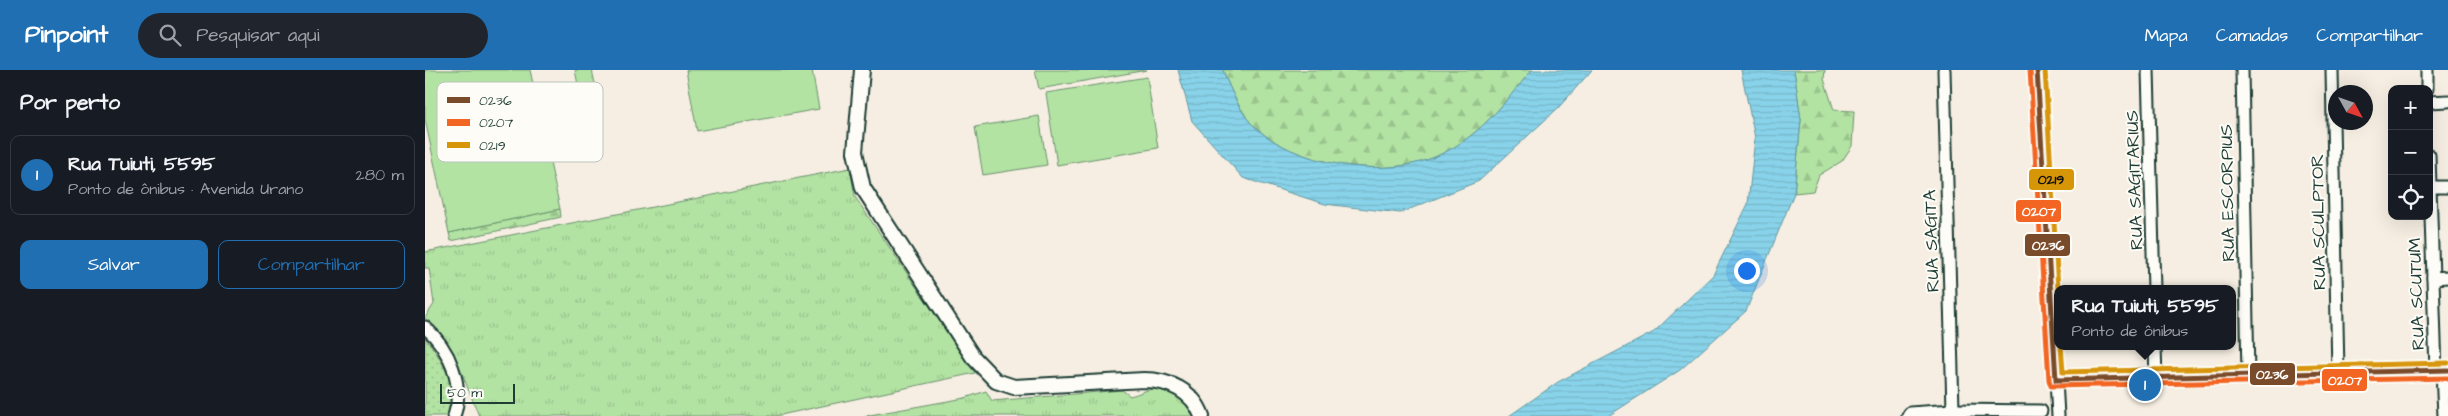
<!DOCTYPE html>
<html lang="pt">
<head>
<meta charset="utf-8">
<style>
  :root { --surface:#171b24; --page:#20242c; --text:#f1f3f6; --muted:#9ea1a6; --line:#363941; --accent:#1f6fb2 }
  body { margin:0; font-family:"Architects Daughter",sans-serif; background:var(--page); color:var(--text) }
  .controls { position:absolute; right:15px; top:15px; display:grid; overflow:hidden; border-radius:10px; box-shadow:0 5px 20px #0002 }
  .controls button { width:45px; height:45px; display:grid; place-items:center; padding:0; border:0; border-bottom:1px solid var(--line); background:var(--surface); color:var(--text); font:25px sans-serif }
  .compass { position:absolute; left:1903px; top:15px; width:45px; height:45px; border-radius:50%; background:var(--surface); box-shadow:0 5px 20px #0002; rotate:130deg }
  .scale { position:absolute; left:15px; bottom:12px; width:75px; box-sizing:border-box; padding-left:5px; border:2px solid #1f3d34; border-top:0; font-size:14px; line-height:18px; white-space:nowrap; color:#1f3d34; -webkit-text-stroke:4px #fdfcf7; paint-order:stroke }
  .you { position:absolute; left:1321px; top:200px; width:18px; height:18px; margin:-12px; border:4px solid #fff; border-radius:50%; background:#1a73e8; box-shadow:0 0 0 8px #1a73e833 }
  .badge { display:grid; place-items:center; width:32px; height:32px; border-radius:50%; background:var(--accent); color:#fff; font-size:16px; font-weight:700 }
  .pin { position:absolute; translate:-50% -50%; border:2px solid #fff; box-shadow:0 1px 5px #0006 }
  .popup { position:absolute; left:1629px; top:215px; width:182px; height:65px; box-sizing:border-box; display:grid; place-content:center; border-radius:10px; background:var(--surface); filter:drop-shadow(0 1px 4px #0005); font-size:16px; white-space:nowrap; color:var(--muted) }
  .popup b { font-size:19px; color:var(--text) }
  .popup::after { content:''; position:absolute; left:50%; top:100%; margin-left:-10px; border:10px solid transparent; border-top-color:var(--surface) }
  .list { margin:0; padding:0; list-style:none }
  h2 { display:flex; justify-content:space-between; align-items:center; height:65px; margin:0; padding:0 20px; font-size:21px }
  h2 small { font-size:16px; font-weight:400; color:var(--muted) }
  .list li { display:grid; grid-template-columns:32px 1fr auto; gap:15px; align-items:center; box-sizing:border-box; height:80px; margin:0 10px 10px; padding:0 10px; border:1px solid var(--line); border-radius:10px }
  .list b { display:block; font-size:19px; white-space:nowrap }
  .list p { margin:0; font-size:16px; white-space:nowrap; color:var(--muted) }
  .list em { font-size:16px; font-style:normal; color:var(--muted) }
  .actions { display:flex; gap:10px; padding:15px 20px }
  .actions a { flex:1; padding:11px 0; border:1px solid var(--accent); border-radius:10px; text-align:center; font-size:18px; color:var(--accent) }
  .actions .main { background:var(--accent); color:#fff }
  .icon { flex:none; width:28px; height:28px; fill:none; stroke:currentColor; stroke-width:2; stroke-linecap:round; stroke-linejoin:round }
  .map { position:relative; flex:none; width:2023px; height:346px; overflow:hidden }
  header { display:flex; align-items:center; gap:30px; box-sizing:border-box; height:70px; padding:0 25px; background:var(--accent); color:#fff }
  header strong { font-size:24px }
  nav { display:flex; gap:28px; margin-inline-start:auto; font-size:18px }
  .search { width:350px; height:45px; background:var(--page); display:flex; align-items:center; gap:12px; box-sizing:border-box; padding:0 18px; border-radius:28px; color:var(--muted); font-size:19px }
  main { display:flex }
  aside { flex:1; background:var(--surface) }
  .map>svg:first-child { display:block }
  .grass { fill:url(#grass-tufts); stroke:#69906c }
  .forest { fill:url(#forest-firs); stroke:#69906c }
  .park { fill:url(#park-dots); stroke:#69906c }
  .pitch { fill:#b3e3a3; stroke:#69906c }
  .water { fill:url(#water-rules); stroke:#5f97a1 }
  .lines { fill:none; stroke-linecap:round; stroke-linejoin:round }
  .minor-casing { stroke:#1f3d34; stroke-width:15 }
  .tertiary-casing { stroke:#1f3d34; stroke-width:18 }
  .minor { stroke:#fdfcf7; stroke-width:11 }
  .tertiary { stroke:#fdfcf7; stroke-width:14 }
  .bus-1-casing { stroke:#fdfcf7; stroke-width:9 }
  .bus-2-casing { stroke:#fdfcf7; stroke-width:9 }
  .bus-3-casing { stroke:#fdfcf7; stroke-width:9 }
  .bus-1 { stroke:#7a4b2a; stroke-width:5 }
  .bus-2 { stroke:#f26522; stroke-width:5 }
  .bus-3 { stroke:#d79608; stroke-width:5 }
  .labels { text-anchor:middle; stroke-width:4; stroke-linejoin:round; paint-order:stroke }
  .street-label { font-size:18px; fill:#1f3d34; stroke:#fdfcf7 }
  .key { fill:#fdfcf7; stroke:#bac3bc; stroke-width:1 }
  .key-label { font-size:14px; fill:#1f3d34 }
  .line-badge { stroke:#fdfcf7; stroke-width:2 }
  .badge-label { font-size:14px; text-anchor:middle; font-weight:bold; fill:#fff }
  .pale-badge-label { font-size:14px; text-anchor:middle; font-weight:bold; fill:#111 }
</style>
</head>
<body>
<header>
<strong>Pinpoint</strong>
<div class="search"><svg class="icon" aria-label="search" viewBox="0 0 24 24"><circle cx="10" cy="10" r="6"/><path d="M15 15l6 6"/></svg>Pesquisar aqui</div>
<nav><a>Mapa</a><a>Camadas</a><a>Compartilhar</a></nav>
</header>
<main>
<aside>
<h2>Por perto<small></small></h2>
<ul class="list">
<li><span class="badge">1</span><div><b>Rua Tuiuti, 5595</b><p>Ponto de ônibus · Avenida Urano</p></div><em>280 m</em></li>
</ul>
<div class="actions"><a class="main">Salvar</a><a>Compartilhar</a></div>
</aside>
<div class="map">
<svg width="2023" height="346" viewBox="0 0 2023 346">
  <defs>
    <pattern id="grass-tufts" width="24" height="20" patternUnits="userSpaceOnUse" patternTransform="scale(1.25)"><rect width="24" height="20" fill="#b3e3a3"/><path d="M3 7l-1-3M5 7V3M7 7l1-3M15 17l-1-3M17 17v-4M19 17l1-3" fill="none" stroke="#9ac48d"/></pattern>
    <pattern id="forest-firs" width="22" height="20" patternUnits="userSpaceOnUse" patternTransform="scale(1.25)"><rect width="22" height="20" fill="#b3e3a3"/><path d="M5 1l3.5 6h-7zM16 11l3.5 6h-7z" fill="#9ac48d"/></pattern>
    <pattern id="park-dots" width="8" height="8" patternUnits="userSpaceOnUse" patternTransform="scale(1.25)"><rect width="8" height="8" fill="#b3e3a3"/><path d="M2 2h.1M6 6h.1" fill="none" stroke="#9ac48d" stroke-width="1.8" stroke-linecap="round"/></pattern>
    <pattern id="water-rules" width="6" height="5" patternUnits="userSpaceOnUse" patternTransform="scale(1.25)"><rect width="6" height="5" fill="#89d3ea"/><path d="M0 2.5h6" fill="none" stroke="#76b6c9"/></pattern>
  </defs>
  <rect width="100%" height="100%" fill="#f6eee2"/>
  <filter id="ink" filterUnits="userSpaceOnUse"><feTurbulence type="fractalNoise" baseFrequency=".02" numOctaves="2"/><feDisplacementMap in="SourceGraphic" scale="10" xChannelSelector="R" yChannelSelector="G"/><feConvolveMatrix kernelMatrix="1 2 1 2 8 2 1 2 1" color-interpolation-filters="sRGB"/></filter>
  <g filter="url(#ink)">
    <g class="grass">
      <polygon points="425,98 430,127 550,303 351,346 54,346 28,281 0,248 9,234 4,198 0,198 0,182"/>
      <path d="M728,319C746,322 763,327 769,346H439L540,328L561,321L567,331L697,320L705,326C714,324 719,320 728,319Z"/>
    </g>
    <g class="forest">
      <polygon points="150,0 167,0 176,41 159,44"/>
      <path d="M798,0H1107C1078,34 1055,67 1012,86C960,110 867,95 827,54C817,45 802,13 798,0Z"/>
      <polygon points="1369,0 1400,0 1399,9 1409,40 1429,41 1427,76 1417,91 1394,105 1388,121 1369,123 1376,50"/>
      <polygon points="135,139 136,147 26,171 24,163"/>
    </g>
    <path class="park" d="M0,268C15,285 38,324 22,346H0Z"/>
    <g class="pitch">
      <polygon points="0,0 105,0 135,139 24,163 0,49"/>
      <polygon points="261,0 387,0 394,39 272,61"/>
      <polygon points="610,0 722,0 614,19"/>
      <polygon points="722,7 733,78 632,95 621,23"/>
      <polygon points="614,46 622,95 558,105 550,57"/>
    </g>
    <g class="water">
      <path d="M753,0H798C802,13 817,45 827,54C867,95 960,110 1012,86C1055,67 1078,34 1107,0H1167L1133,38L1054,111L975,143L900,134L818,108L767,51Z"/>
      <polygon points="1316,0 1369,0 1376,50 1369,123 1321,241 1255,300 1183,346 1084,346 1133,312 1229,262 1288,205 1323,134 1330,68"/>
    </g>
    <g class="lines">
      <g class="minor-casing">
        <g id="minor">
          <polyline points="1519,0 1528,340"/>
          <polyline points="1723,0 1729,219"/>
          <polyline points="1817,0 1823,305"/>
          <polyline points="1907,0 1913,303"/>
          <polyline points="2002,0 2002,19"/>
          <polyline points="2004,32 2023,31"/>
          <polyline points="2004,85 2011,301"/>
          <polyline points="2005,117 2023,117"/>
          <polyline points="2008,208 2023,207"/>
          <path d="M0,257C24,278 40,315 29,346"/>
          <polyline points="1730,276 1731,308"/>
          <polyline points="2017,301 2019,346"/>
          <polyline points="1631,310 1633,346"/>
          <polyline points="1483,346 1485,343 1528,340 1616,341"/>
        </g>
      </g>
      <g class="tertiary-casing">
        <g id="tertiary">
          <path d="M437,0L430,82L438,118L548,287L571,311L589,317L719,310C744,310 768,321 777,346"/>
          <polyline points="1612,0 1631,310 2023,300"/>
        </g>
      </g>
      <use href="#minor" class="minor"/>
      <use href="#tertiary" class="tertiary"/>
      <g class="bus-1-casing">
        <polyline id="bus-1" points="1612,0 1631,310 2023,300"/>
      </g>
      <g class="bus-2-casing">
        <polyline id="bus-2" points="1605,0 1624,310 1626,316 2023,308"/>
      </g>
      <g class="bus-3-casing">
        <g id="bus-3">
          <polyline points="1620,0 1633,219"/>
          <polyline points="1636,276 1638,302 2023,293"/>
        </g>
      </g>
      <use href="#bus-1" class="bus-1"/>
      <use href="#bus-2" class="bus-2"/>
      <use href="#bus-3" class="bus-3"/>
    </g>
  </g>
  <g class="labels">
    <g class="street-label">
      <text transform="translate(1709 110) rotate(-92)" y="6">RUA SAGITARIUS</text>
      <text transform="translate(1802 123) rotate(-91)" y="6">RUA ESCORPIUS</text>
      <text transform="translate(1893 152) rotate(-91)" y="6">RUA SCULPTOR</text>
      <text transform="translate(1506 171) rotate(-92)" y="6">RUA SAGITA</text>
      <text transform="translate(1991 224) rotate(-92)" y="6">RUA SCUTUM</text>
    </g>
  </g>
  <rect x="12" y="12" width="166" height="80" rx="8" class="key"/>
  <rect x="22" y="27" width="23" height="6" fill="#7a4b2a"/>
  <rect x="22" y="49" width="23" height="7" fill="#f26522"/>
  <rect x="22" y="72" width="23" height="6" fill="#d79608"/>
  <g class="key-label">
    <text x="54" y="35">0236</text>
    <text x="54" y="57">0207</text>
    <text x="54" y="80">0219</text>
  </g>
  <g class="line-badge">
    <rect x="1603" y="98" width="47" height="23" rx="5" fill="#d79608"/>
    <rect x="1590" y="129" width="47" height="24" rx="5" fill="#f26522"/>
    <rect x="1599" y="163" width="47" height="24" rx="5" fill="#7a4b2a"/>
    <rect x="1824" y="292" width="47" height="24" rx="5" fill="#7a4b2a"/>
    <rect x="1896" y="298" width="47" height="24" rx="5" fill="#f26522"/>
  </g>
  <g class="badge-label">
    <text x="1614" y="146">0207</text>
    <text x="1623" y="180">0236</text>
    <text x="1847" y="309">0236</text>
    <text x="1920" y="315">0207</text>
  </g>
  <g class="pale-badge-label">
    <text x="1626" y="114">0219</text>
  </g>
</svg>
<div class="controls">
<button>+</button>
<button>−</button>
<button><svg class="icon" aria-label="locate" viewBox="0 0 24 24"><circle cx="12" cy="12" r="6"/><path d="M12 2v4M12 18v4M2 12h4M18 12h4"/></svg></button>
</div>
<svg class="compass" viewBox="-18 -18 36 36"><path d="M0-13l5 13h-10z" fill="#e53935"/><path d="M0 13l5-13h-10z" fill="#9ea1a6"/></svg>
<div class="scale">50 m</div>
<div class="you"></div>
<div class="pin badge" style="left:1720px;top:315px">1</div>
<div class="popup"><b>Rua Tuiuti, 5595</b>Ponto de ônibus</div>
</div>
</main>
</body>
</html>
